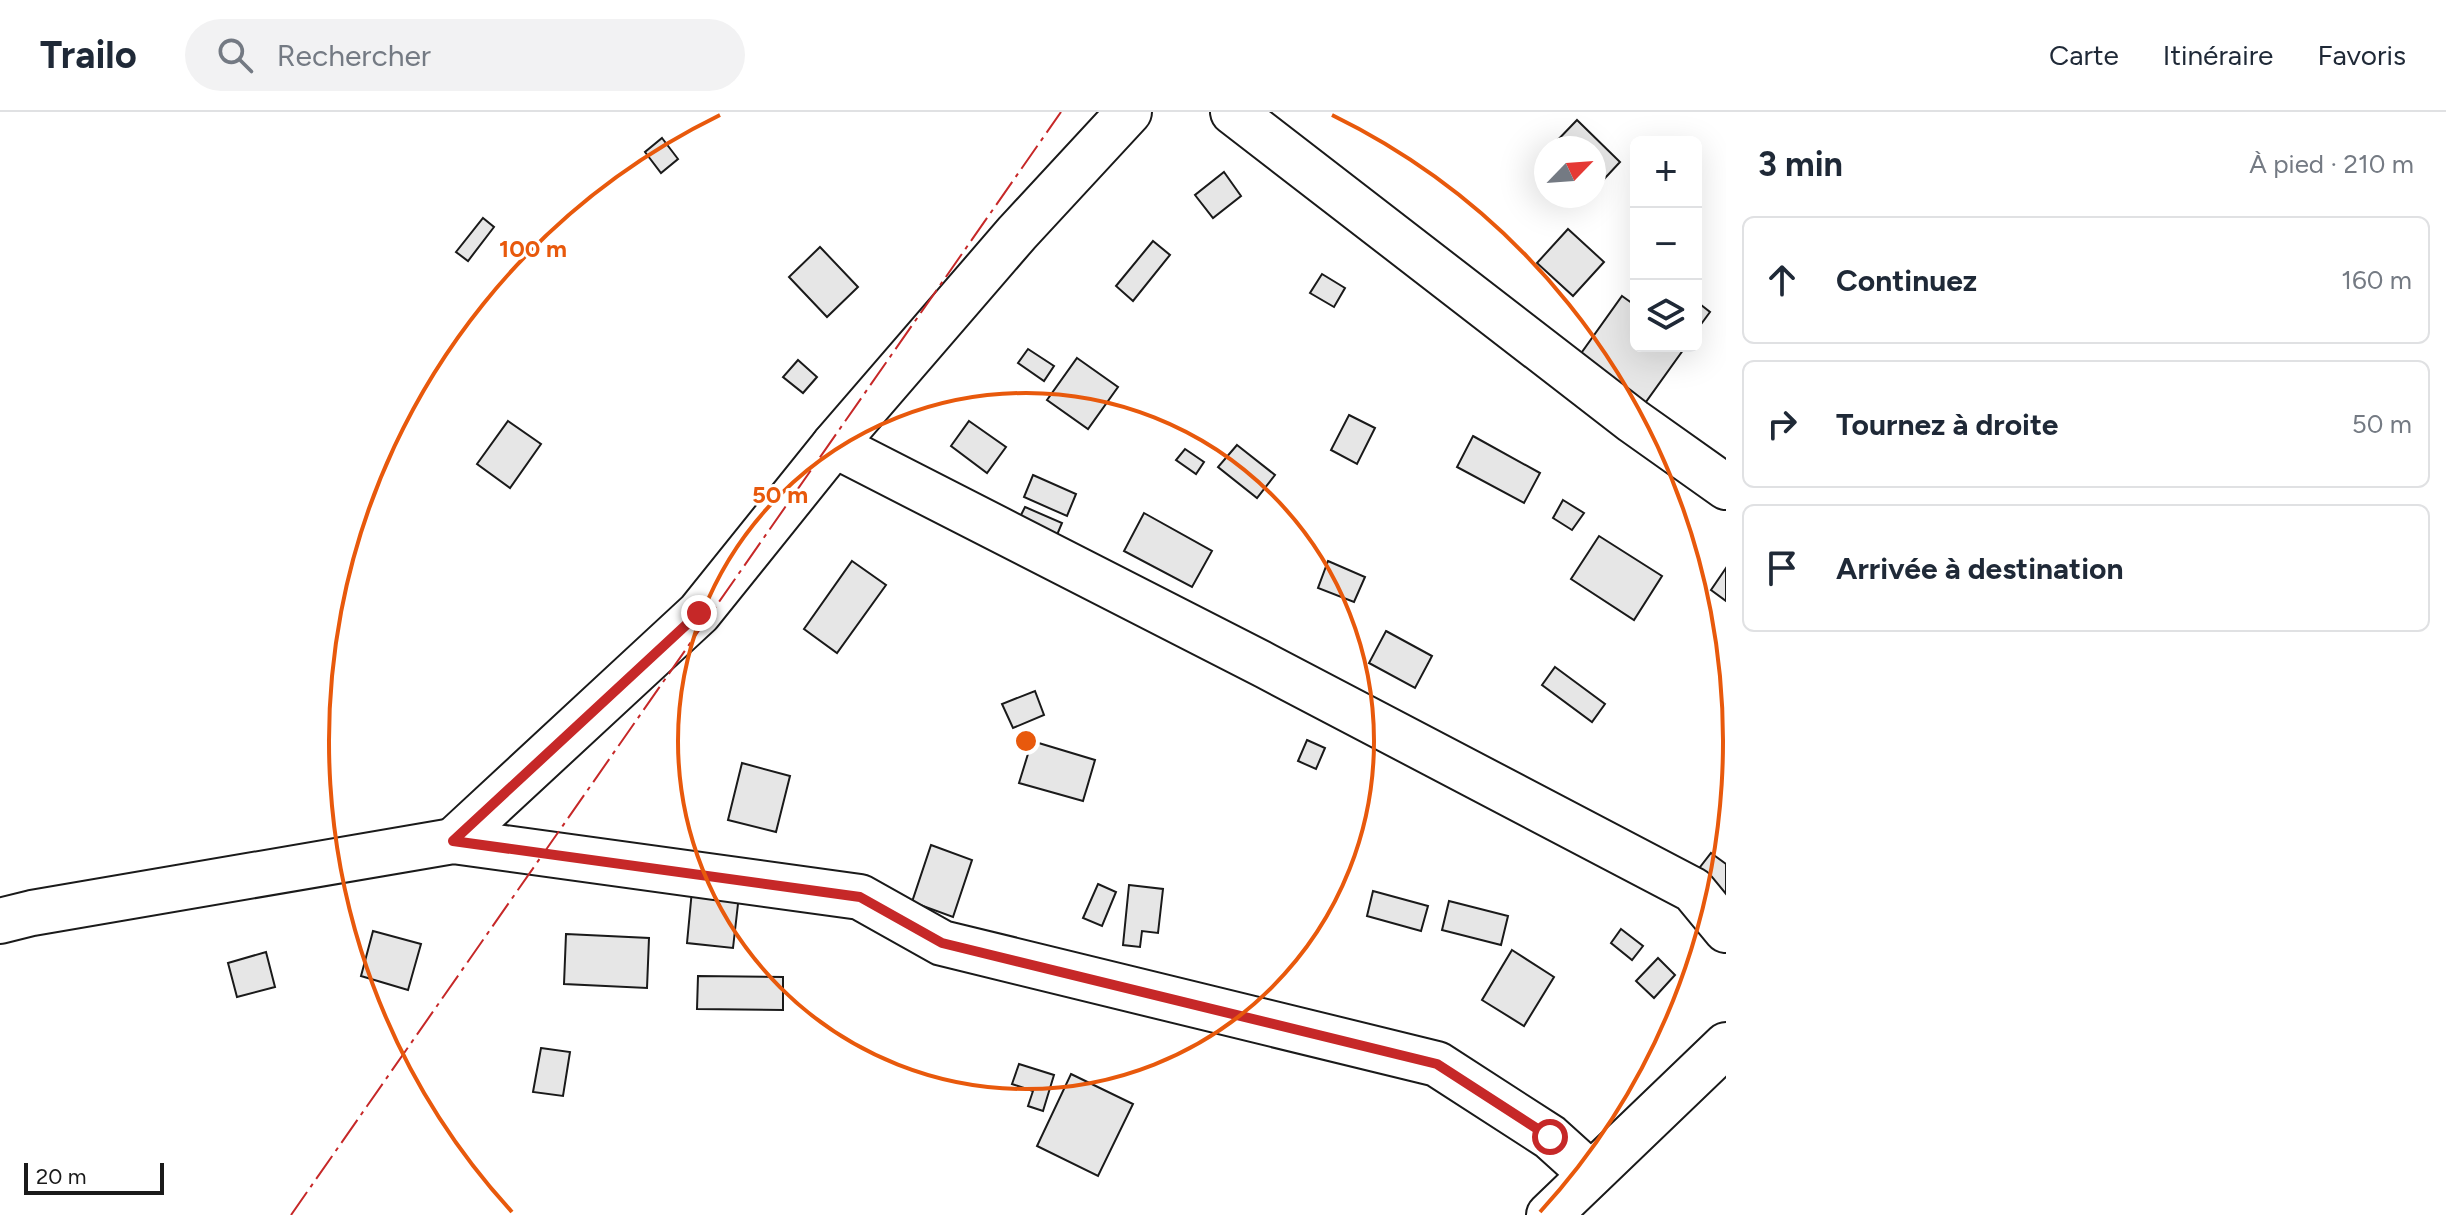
<!DOCTYPE html>
<html lang="fr">
<head>
<meta charset="utf-8">
<style>
  :root { --surface:#fff; --page:#f2f2f3; --text:#1f2937; --muted:#747a83; --line:#e0e1e3 }
  body { margin:0; font-family:Figtree,sans-serif; background:var(--page); color:var(--text) }
  .controls { position:absolute; right:24px; top:24px; display:grid; overflow:hidden; border-radius:12px; box-shadow:0 8px 32px #0002 }
  .controls button { width:72px; height:72px; display:grid; place-items:center; padding:0; border:0; border-bottom:2px solid var(--line); background:var(--surface); color:var(--text); font:40px sans-serif }
  .compass { position:absolute; left:1534px; top:24px; width:72px; height:72px; border-radius:50%; background:var(--surface); box-shadow:0 8px 32px #0002; rotate:65deg }
  .scale { position:absolute; left:24px; bottom:20px; width:140px; box-sizing:border-box; padding-left:8px; border:4px solid #1a1a1a; border-top:0; font-size:22px; line-height:28px; white-space:nowrap; color:#1a1a1a; -webkit-text-stroke:6px #fff; paint-order:stroke }
  .stop { position:absolute; width:24px; height:24px; margin:-18px; border:6px solid #c62828; border-radius:50%; background:#fff }
  .stop.end { background:#c62828; border-color:#fff; box-shadow:0 2px 8px #0008 }
  .list { margin:0; padding:0; list-style:none }
  h2 { display:flex; justify-content:space-between; align-items:center; height:104px; margin:0; padding:0 32px; font-size:34px }
  h2 small { font-size:26px; font-weight:400; color:var(--muted) }
  .list li { display:grid; grid-template-columns:52px 1fr auto; gap:24px; align-items:center; box-sizing:border-box; height:128px; margin:0 16px 16px; padding:0 16px; border:2px solid var(--line); border-radius:12px }
  .list b { display:block; font-size:30px; white-space:nowrap }
  .list em { font-size:26px; font-style:normal; color:var(--muted) }
  .icon { flex:none; width:44px; height:44px; fill:none; stroke:currentColor; stroke-width:2; stroke-linecap:round; stroke-linejoin:round }
  .map { position:relative; flex:none; width:1726px; height:1103px; overflow:hidden }
  header { display:flex; align-items:center; gap:48px; box-sizing:border-box; height:112px; padding:0 40px; background:var(--surface); border-bottom:2px solid var(--line) }
  header strong { font-size:38px }
  nav { display:flex; gap:44px; margin-inline-start:auto; font-size:28px }
  .search { width:560px; height:72px; background:var(--page); display:flex; align-items:center; gap:20px; box-sizing:border-box; padding:0 28px; border-radius:44px; color:var(--muted); font-size:30px }
  main { display:flex }
  aside { flex:1; background:var(--surface) }
  .map>svg:first-child { display:block }
  .building { fill:#e6e6e6; stroke:#1a1a1a; stroke-width:2 }
  .lines { fill:none; stroke-linecap:round; stroke-linejoin:round }
  .minor-casing { stroke:#1a1a1a; stroke-width:48 }
  .major-casing { stroke:#1a1a1a; stroke-width:48 }
  .minor { stroke:#fff; stroke-width:44 }
  .major { stroke:#fff; stroke-width:44 }
  .power { stroke:#c62828; stroke-width:2; stroke-dasharray:28 6 4 6; stroke-linecap:butt }
  .route { stroke:#c62828; stroke-width:10 }
  .ring { fill:none; stroke:#e8590c; stroke-width:4 }
  .centre { fill:#e8590c; stroke:#fff; stroke-width:4 }
  .ring-label { font-size:24px; text-anchor:middle; font-weight:bold; fill:#e8590c; stroke:#fff; stroke-width:6; stroke-linejoin:round; paint-order:stroke }
</style>
</head>
<body>
<header>
<strong>Trailo</strong>
<div class="search"><svg class="icon" aria-label="search" viewBox="0 0 24 24"><circle cx="10" cy="10" r="6"/><path d="M15 15l6 6"/></svg>Rechercher</div>
<nav><a>Carte</a><a>Itinéraire</a><a>Favoris</a></nav>
</header>
<main>
<div class="map">
<svg width="1726" height="1103" viewBox="0 0 1726 1103">
  <rect width="100%" height="100%" fill="#fff"/>
  <g class="building">
    <polygon points="1577,8 1620,50 1594,78 1594,36 1550,36"/>
    <polygon points="662,26 678,47 661,61 645,40"/>
    <polygon points="1224,60 1241,84 1213,106 1195,83"/>
    <polygon points="483,106 494,115 468,149 456,140"/>
    <polygon points="1568,117 1604,150 1573,184 1537,151"/>
    <polygon points="1153,129 1170,143 1133,189 1116,174"/>
    <polygon points="820,135 858,175 827,205 789,165"/>
    <polygon points="1322,162 1345,176 1334,195 1310,181"/>
    <polygon points="1622,184 1636,194 1636,234 1686,234 1643,294 1577,247"/>
    <polygon points="1696,189 1710,200 1696,219"/>
    <polygon points="1028,237 1054,254 1044,269 1018,251"/>
    <polygon points="1077,246 1118,275 1088,317 1047,288"/>
    <polygon points="798,248 817,265 803,281 783,265"/>
    <polygon points="1349,303 1375,316 1357,352 1331,338"/>
    <polygon points="508,309 541,332 510,376 477,352"/>
    <polygon points="969,309 1006,335 987,361 951,334"/>
    <polygon points="1473,324 1540,361 1524,391 1457,355"/>
    <polygon points="1237,333 1275,363 1257,386 1218,355"/>
    <polygon points="1185,337 1204,350 1196,362 1176,348"/>
    <polygon points="1033,363 1076,382 1067,404 1024,385"/>
    <polygon points="1563,388 1584,401 1572,418 1553,406"/>
    <polygon points="1025,395 1062,411 1054,430 1016,413"/>
    <polygon points="1144,401 1212,439 1192,475 1124,439"/>
    <polygon points="1599,424 1662,464 1634,508 1571,467"/>
    <polygon points="852,449 886,473 837,541 804,517"/>
    <polygon points="1328,449 1365,465 1354,490 1318,476"/>
    <polygon points="1726,456 1726,489 1711,478"/>
    <polygon points="1386,519 1432,544 1415,576 1369,551"/>
    <polygon points="1555,555 1605,592 1592,610 1542,573"/>
    <polygon points="1035,579 1044,603 1013,616 1002,592"/>
    <polygon points="1307,628 1325,636 1316,657 1298,649"/>
    <polygon points="1032,629 1095,648 1083,689 1019,671"/>
    <polygon points="742,651 790,664 776,720 728,708"/>
    <polygon points="931,733 972,748 953,805 912,790"/>
    <polygon points="1711,741 1726,752 1726,783 1697,759"/>
    <polygon points="1098,772 1116,780 1102,814 1083,806"/>
    <polygon points="1129,773 1163,777 1158,821 1142,819 1140,835 1123,833"/>
    <polygon points="692,778 739,783 733,836 687,831"/>
    <polygon points="1373,779 1428,794 1421,819 1367,804"/>
    <polygon points="1449,789 1508,804 1501,833 1442,818"/>
    <polygon points="1621,817 1643,834 1632,848 1611,831"/>
    <polygon points="373,819 421,832 408,878 361,864"/>
    <polygon points="566,822 649,826 647,876 564,872"/>
    <polygon points="1512,838 1554,865 1524,914 1482,888"/>
    <polygon points="266,840 275,875 237,885 228,851"/>
    <polygon points="1658,846 1675,863 1654,886 1636,869"/>
    <polygon points="698,864 783,865 783,898 697,897"/>
    <polygon points="541,936 570,940 563,984 533,980"/>
    <polygon points="1019,952 1054,963 1043,999 1028,994 1033,979 1012,972"/>
    <polygon points="1071,962 1133,992 1098,1064 1037,1034"/>
  </g>
  <g class="lines">
    <g class="minor-casing">
      <g id="minor">
        <polyline points="1233,0 1633,309 1726,375"/>
        <polyline points="834,333 1266,554 1693,778 1726,818"/>
        <polyline points="453,729 699,501 834,333 1017,121 1129,0"/>
        <polyline points="0,809 32,801 453,729 860,785 942,831 1437,952 1550,1025 1591,1062"/>
      </g>
    </g>
    <g class="major-casing">
      <polyline id="major" points="1549,1103 1726,933"/>
    </g>
    <use href="#minor" class="minor"/>
    <use href="#major" class="major"/>
    <polyline class="power" points="291,1103 1061,0"/>
  </g>
  <g class="lines">
    <polyline class="route" points="699,501 453,729 860,785 942,831 1437,952 1550,1025"/>
  </g>
  <g class="ring">
    <circle cx="1026" cy="629" r="348"/>
    <path d="M512 1100A697 697 0 0 1 720 3M1332 3A697 697 0 0 1 1540 1100"/>
  </g>
  <circle cx="1026" cy="629" r="12" class="centre"/>
  <g class="ring-label">
    <text x="533" y="145">100 m</text>
    <text x="780" y="391">50 m</text>
  </g>
</svg>
<div class="controls">
<button>+</button>
<button>−</button>
<button><svg class="icon" aria-label="layers" viewBox="0 0 24 24"><path d="M12 4l9 5-9 5-9-5zM3 14l9 5 9-5"/></svg></button>
</div>
<svg class="compass" viewBox="-18 -18 36 36"><path d="M0-13l5 13h-10z" fill="#e53935"/><path d="M0 13l5-13h-10z" fill="#747a83"/></svg>
<div class="scale">20 m</div>
<div class="stop" style="left:1550px;top:1025px"></div>
<div class="stop end" style="left:699px;top:501px"></div>
</div>
<aside>
<h2>3 min<small>À pied · 210 m</small></h2>
<ul class="list">
<li><svg class="icon" aria-label="ahead" viewBox="0 0 24 24"><path d="M12 20V5M6 11l6-6 6 6"/></svg><div><b>Continuez</b></div><em>160 m</em></li>
<li><svg class="icon" aria-label="right" viewBox="0 0 24 24"><path d="M7 20v-9h11M14 6l5 5-5 5"/></svg><div><b>Tournez à droite</b></div><em>50 m</em></li>
<li><svg class="icon" aria-label="arrive" viewBox="0 0 24 24"><path d="M6 21V4h12l-3 4 3 4H6"/></svg><div><b>Arrivée à destination</b></div></li>
</ul>
</aside>
</main>
</body>
</html>
